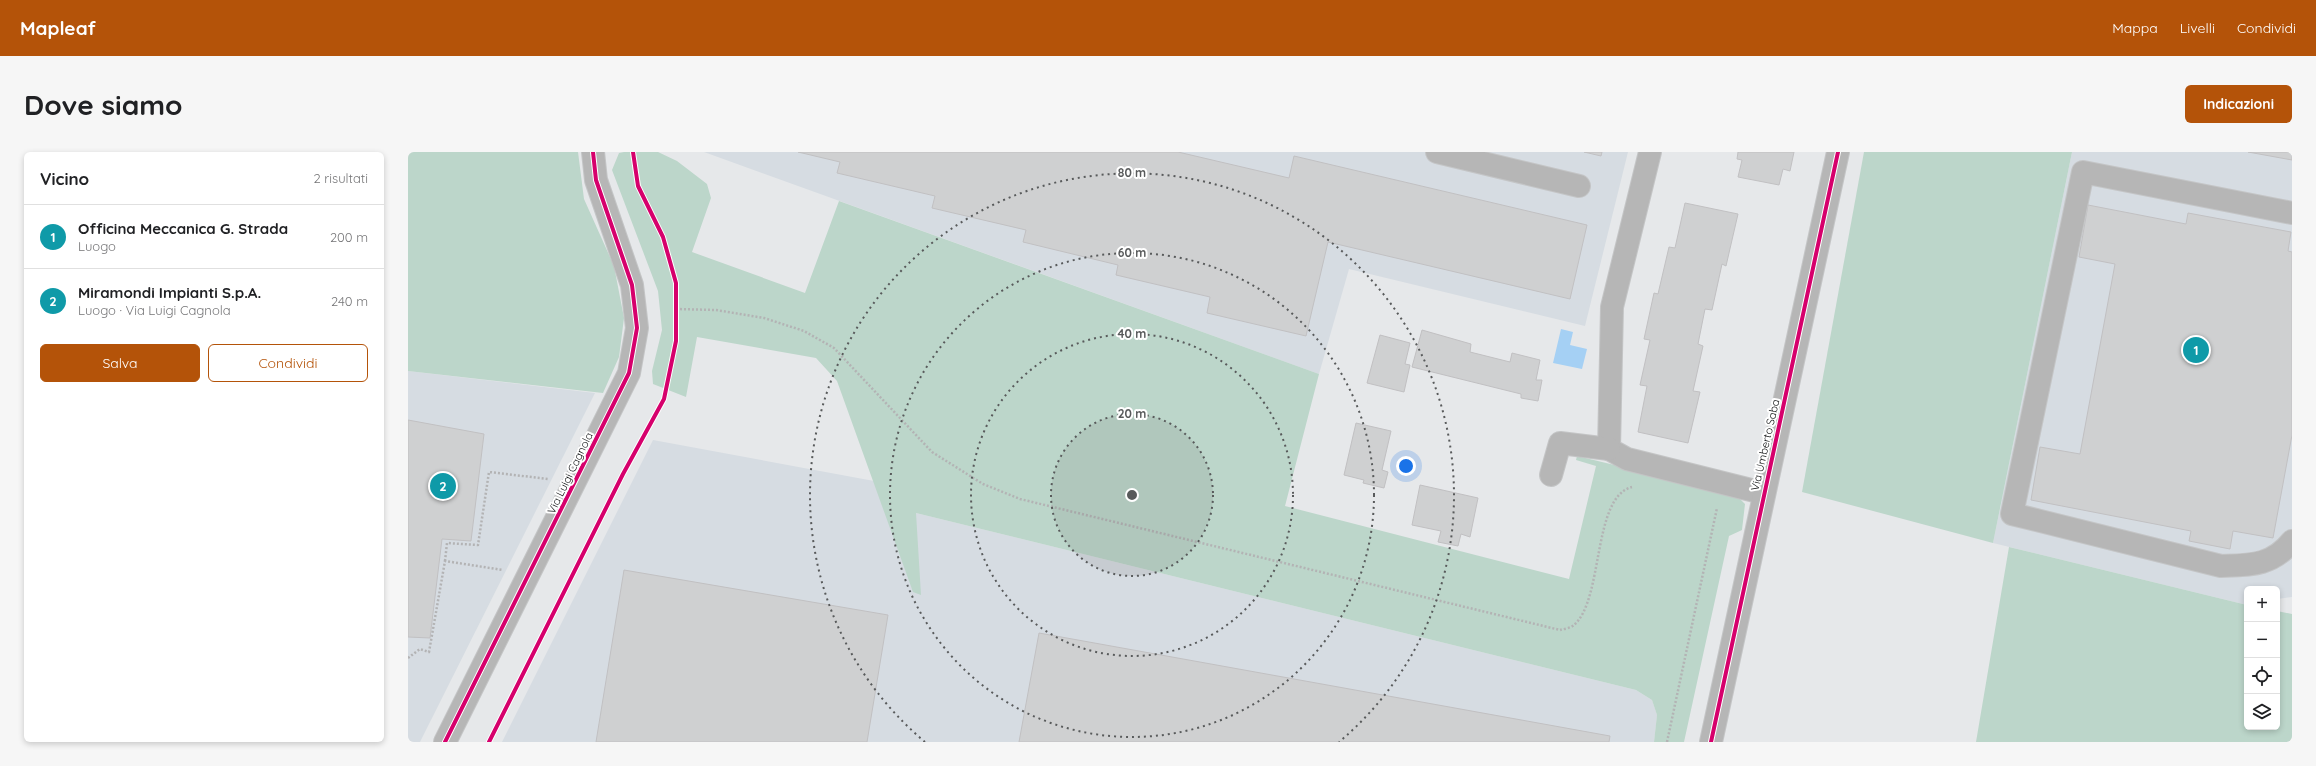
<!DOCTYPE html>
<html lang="it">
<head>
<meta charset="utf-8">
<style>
  :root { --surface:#fff; --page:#f6f6f6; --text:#202124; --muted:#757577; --line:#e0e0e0; --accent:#b45309 }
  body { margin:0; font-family:Quicksand,sans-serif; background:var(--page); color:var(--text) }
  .controls { position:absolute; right:12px; bottom:12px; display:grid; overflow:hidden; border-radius:6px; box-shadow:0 2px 6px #0003 }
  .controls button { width:36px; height:36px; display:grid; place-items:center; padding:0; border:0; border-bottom:1px solid var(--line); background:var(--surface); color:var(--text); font:20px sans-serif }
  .you { position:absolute; left:998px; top:314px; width:14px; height:14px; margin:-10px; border:3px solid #fff; border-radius:50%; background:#1a73e8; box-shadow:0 0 0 6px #1a73e833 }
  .badge { display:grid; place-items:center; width:26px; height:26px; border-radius:50%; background:var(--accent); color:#fff; font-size:13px; font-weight:700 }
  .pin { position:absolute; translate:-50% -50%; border:2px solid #fff; box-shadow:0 1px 4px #0006 }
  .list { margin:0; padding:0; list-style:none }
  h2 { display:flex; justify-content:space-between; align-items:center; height:52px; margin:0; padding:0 16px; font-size:17px }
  h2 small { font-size:13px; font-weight:400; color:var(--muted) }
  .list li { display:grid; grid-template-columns:26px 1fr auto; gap:12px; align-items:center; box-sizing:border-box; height:64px; padding:0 16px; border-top:1px solid var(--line) }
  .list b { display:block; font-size:15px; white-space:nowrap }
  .list p { margin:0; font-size:13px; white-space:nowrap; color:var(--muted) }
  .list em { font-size:13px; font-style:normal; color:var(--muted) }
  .actions { display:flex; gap:8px; padding:12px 16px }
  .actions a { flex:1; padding:9px 0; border:1px solid var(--accent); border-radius:6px; text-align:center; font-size:14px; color:var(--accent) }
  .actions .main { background:var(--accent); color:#fff }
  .icon { flex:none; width:22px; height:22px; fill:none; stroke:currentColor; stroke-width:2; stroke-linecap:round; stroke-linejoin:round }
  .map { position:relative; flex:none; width:1884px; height:590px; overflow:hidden; border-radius:6px }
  header { display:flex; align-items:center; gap:24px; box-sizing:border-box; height:56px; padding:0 20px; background:var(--accent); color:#fff }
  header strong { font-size:19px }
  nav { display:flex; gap:22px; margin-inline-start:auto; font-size:14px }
  .intro { display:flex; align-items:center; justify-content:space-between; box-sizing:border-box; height:96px; padding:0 24px }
  h1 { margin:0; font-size:28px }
  .button { padding:10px 18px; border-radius:6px; background:var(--accent); color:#fff; font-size:14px; font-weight:700 }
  main { display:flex; gap:24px; padding:0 24px }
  aside { flex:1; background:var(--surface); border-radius:6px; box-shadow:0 2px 6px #0003 }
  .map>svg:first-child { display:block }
  .built { fill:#d6dce2 }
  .green { fill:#bcd6ca }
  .water { fill:#a5d0f4 }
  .building { fill:#cfd0d1; stroke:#c1c0c2 }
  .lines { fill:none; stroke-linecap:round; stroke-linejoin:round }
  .minor-casing { stroke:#c4c5c6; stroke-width:24 }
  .path { stroke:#b3b3b4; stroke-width:2.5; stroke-dasharray:2 2; stroke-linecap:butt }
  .minor { stroke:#b6b6b6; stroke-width:22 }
  .cycleway-casing { stroke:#fff; stroke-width:6 }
  .cycleway { stroke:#d6006c; stroke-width:4 }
  .ring { fill:none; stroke:#585a5b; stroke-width:2; stroke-dasharray:2 4 }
  .labels { text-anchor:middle; stroke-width:4; stroke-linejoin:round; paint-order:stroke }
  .street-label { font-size:11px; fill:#0b0d0e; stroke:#fff }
  .centre { fill:#585a5b; stroke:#fff; stroke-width:2 }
  .ring-label { font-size:12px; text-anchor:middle; font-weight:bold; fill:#585a5b; stroke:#fff; stroke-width:4; stroke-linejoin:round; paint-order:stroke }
</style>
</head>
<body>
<header>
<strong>Mapleaf</strong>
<nav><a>Mappa</a><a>Livelli</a><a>Condividi</a></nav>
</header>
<div class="intro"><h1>Dove siamo</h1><a class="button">Indicazioni</a></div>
<main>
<aside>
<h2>Vicino<small>2 risultati</small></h2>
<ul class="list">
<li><span class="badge" style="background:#0f9aa8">1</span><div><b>Officina Meccanica G. Strada</b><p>Luogo</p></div><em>200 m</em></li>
<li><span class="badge" style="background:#0f9aa8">2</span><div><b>Miramondi Impianti S.p.A.</b><p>Luogo · Via Luigi Cagnola</p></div><em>240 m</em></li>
</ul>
<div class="actions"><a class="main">Salva</a><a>Condividi</a></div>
</aside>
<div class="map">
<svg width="1884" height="590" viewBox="0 0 1884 590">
  <rect width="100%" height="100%" fill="#e6e8ea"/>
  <g class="built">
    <polygon points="296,0 1220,0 1177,174 941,117 911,222"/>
    <polygon points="1664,0 1884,0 1884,445 1869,447 1869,437 1839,437 1839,453 1585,391"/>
    <polygon points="0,219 187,241 12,590 0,590"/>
    <polygon points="245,288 466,329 508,361 1228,538 1244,548 1249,563 1246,590 94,590"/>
  </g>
  <g class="green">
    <polygon points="0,0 170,0 176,47 206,114 216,166 211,205 195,241 0,219"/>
    <polygon points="216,0 250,0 269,9 299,32 303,46 284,100 397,141 431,49 911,222 877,354 1161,427 1188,314 1168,308 1169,304 1327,342 1337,352 1334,378 1321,384 1276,590 1246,590 1249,563 1244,548 1228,538 508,361 513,443 505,440 429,229 408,206 289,185 278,245 245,232 244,219 254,178 250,139 204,18 211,1"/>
    <polygon points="1456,0 1664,0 1585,391 1394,340"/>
    <polygon points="1601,395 1839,453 1839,575 1869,575 1869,459 1884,462 1884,590 1568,590"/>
  </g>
  <polygon class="water" points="1153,177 1165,180 1162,193 1179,197 1174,217 1145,211"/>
  <g class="building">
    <polygon points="390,0 770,0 881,26 886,4 1179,73 1162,147 920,90 898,184 799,161 802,145 708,123 710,113 615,90 618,78 524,56 527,44 429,21 432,10"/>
    <polygon points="1176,0 1194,0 1193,4"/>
    <polygon points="1330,0 1386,0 1382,19 1375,17 1371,33 1330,25 1334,8 1329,7"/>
    <polygon points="1840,0 1884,0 1884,8"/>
    <polygon points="1277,51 1330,62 1318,114 1314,112 1304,158 1297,157 1290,192 1295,194 1285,239 1292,240 1280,291 1230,280 1239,234 1232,233 1242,188 1236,187 1246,141 1250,142 1261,95 1267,96"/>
    <polygon points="1680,53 1778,72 1780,61 1883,80 1880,99 1884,100 1884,283 1865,386 1825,379 1822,397 1781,389 1783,379 1623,348 1632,295 1672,302 1707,112 1671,105"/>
    <polygon points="1014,178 1063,192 1062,200 1102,210 1104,201 1132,208 1128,228 1134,228 1130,249 1113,246 1113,242 1004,215"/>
    <polygon points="972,183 1002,191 997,212 1002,213 996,240 959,231"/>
    <polygon points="0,268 76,282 63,389 34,387 22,486 0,485"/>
    <polygon points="948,271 983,279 974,318 980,320 976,336 955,331 956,328 936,323"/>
    <polygon points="1012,333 1070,346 1062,385 1053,382 1050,394 1030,390 1033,379 1004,373"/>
    <polygon points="216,418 480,463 459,590 188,590"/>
    <polygon points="631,481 1202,584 1201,590 611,590"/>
  </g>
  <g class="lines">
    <g class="minor-casing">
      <g id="minor">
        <polyline points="1029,0 1171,34"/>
        <polyline points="1242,0 1204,155 1201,297 1219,307 1355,341"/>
        <path d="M1884,61L1675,20L1604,362L1813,414C1842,413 1864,414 1884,389"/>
        <polyline points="1143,323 1152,291 1201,297"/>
        <polyline points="37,590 221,221 229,176 224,133 188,28 185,0"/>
        <polyline points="1303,590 1430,0"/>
      </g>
    </g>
    <g class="path">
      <path d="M268,157L308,158L356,166L396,179L426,196L524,300L575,332L612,347L1152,478C1156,477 1163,476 1166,473C1196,447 1184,345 1224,335"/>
      <polyline points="37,409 39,391 70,393 81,320 140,327"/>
      <polyline points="0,506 12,497 21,500 37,409 95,418"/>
      <polyline points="1259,590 1309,356"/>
    </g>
    <use href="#minor" class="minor"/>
    <g class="cycleway-casing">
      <g id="cycleway">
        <polyline points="37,590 221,221 229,176 224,133 188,28 185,0"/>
        <polyline points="81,590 215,322 256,247 268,189 268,131 255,85 230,34 225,0"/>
        <polyline points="1303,590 1430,0"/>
      </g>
    </g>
    <use href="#cycleway" class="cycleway"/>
  </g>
  <circle cx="724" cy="343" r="81" fill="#585a5b" fill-opacity=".12"/>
  <g class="ring">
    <circle cx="724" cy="343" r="81"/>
    <circle cx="724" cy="343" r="161"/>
    <circle cx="724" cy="343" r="242"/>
    <path d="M517 590A322 322 0 1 1 931 590"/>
  </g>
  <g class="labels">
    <g class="street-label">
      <text transform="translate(1357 293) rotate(-77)" y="4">Via Umberto Saba</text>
      <text transform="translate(162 321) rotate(-64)" y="4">Via Luigi Cagnola</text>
    </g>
  </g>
  <circle cx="724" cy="343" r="6" class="centre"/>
  <g class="ring-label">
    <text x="724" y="25">80 m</text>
    <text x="724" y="105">60 m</text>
    <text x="724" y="186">40 m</text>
    <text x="724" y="266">20 m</text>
  </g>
</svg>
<div class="controls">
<button>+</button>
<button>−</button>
<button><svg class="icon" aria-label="locate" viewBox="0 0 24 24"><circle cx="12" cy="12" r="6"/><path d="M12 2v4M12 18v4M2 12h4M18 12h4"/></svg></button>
<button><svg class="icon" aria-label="layers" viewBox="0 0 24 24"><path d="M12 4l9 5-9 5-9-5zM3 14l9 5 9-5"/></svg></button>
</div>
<div class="you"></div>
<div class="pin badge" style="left:1788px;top:198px;background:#0f9aa8">1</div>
<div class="pin badge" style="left:35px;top:334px;background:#0f9aa8">2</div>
</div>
</main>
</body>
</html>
